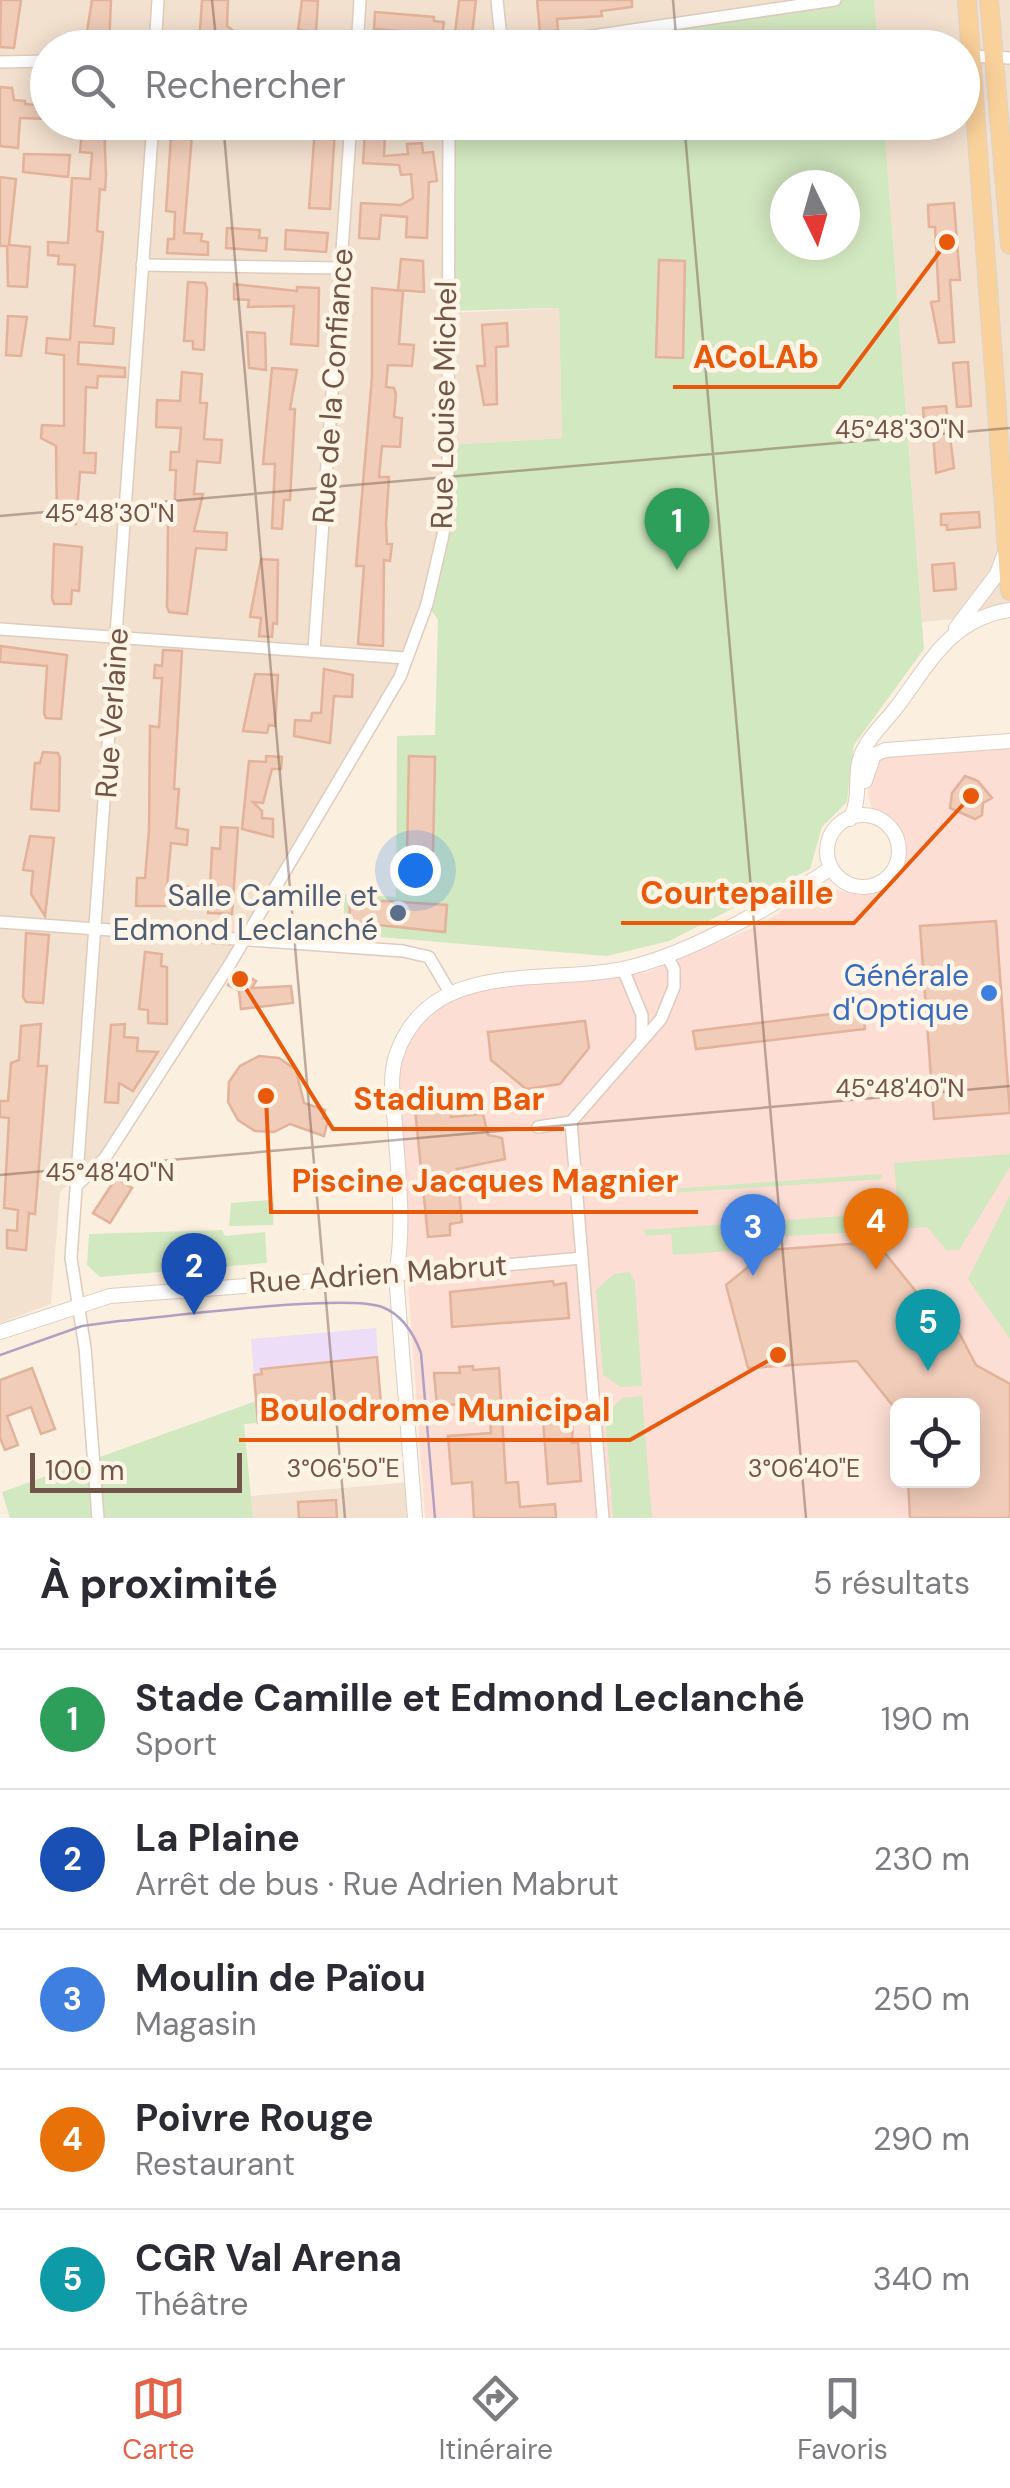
<!DOCTYPE html>
<html lang="fr">
<head>
<meta charset="utf-8">
<style>
  :root { --surface:#fff; --page:#f7f7f7; --text:#2b2b33; --muted:#7c7c81; --line:#e1e1e2; --accent:#e36348 }
  body { margin:0; font-family:"DM Sans",sans-serif; background:var(--page); color:var(--text) }
  .controls { position:absolute; right:30px; bottom:30px; display:grid; overflow:hidden; border-radius:15px; box-shadow:0 5px 25px #0003 }
  .controls button { width:90px; height:90px; display:grid; place-items:center; padding:0; border:0; border-bottom:2px solid var(--line); background:var(--surface); color:var(--text); font:50px sans-serif }
  .compass { position:absolute; left:770px; top:170px; width:90px; height:90px; border-radius:50%; background:var(--surface); box-shadow:0 5px 25px #0003; rotate:175deg }
  .scale { position:absolute; left:30px; bottom:25px; width:212px; box-sizing:border-box; padding-left:10px; border:5px solid #715549; border-top:0; font-size:28px; line-height:35px; white-space:nowrap; color:#715549; -webkit-text-stroke:8px #fff4e6; paint-order:stroke }
  .you { position:absolute; left:415px; top:870px; width:35px; height:35px; margin:-25px; border:8px solid #fff; border-radius:50%; background:#1a73e8; box-shadow:0 0 0 15px #1a73e833 }
  .badge { display:grid; place-items:center; width:65px; height:65px; border-radius:50%; background:var(--accent); color:#fff; font-size:32px; font-weight:700 }
  .pin { position:absolute; translate:-50% -82px; filter:drop-shadow(0 2px 5px #0008) }
  .pin::after { content:''; position:absolute; top:52px; width:35px; height:30px; background:inherit; clip-path:polygon(0 0,100% 0,50% 100%) }
  .list { margin:0; padding:0; list-style:none }
  h2 { display:flex; justify-content:space-between; align-items:center; height:130px; margin:0; padding:0 40px; font-size:42px }
  h2 small { font-size:32px; font-weight:400; color:var(--muted) }
  .list li { display:grid; grid-template-columns:65px 1fr auto; gap:30px; align-items:center; box-sizing:border-box; height:140px; padding:0 40px; border-top:2px solid var(--line) }
  .list b { display:block; font-size:38px; white-space:nowrap }
  .list p { margin:0; font-size:32px; white-space:nowrap; color:var(--muted) }
  .list em { font-size:32px; font-style:normal; color:var(--muted) }
  .icon { flex:none; width:55px; height:55px; fill:none; stroke:currentColor; stroke-width:2; stroke-linecap:round; stroke-linejoin:round }
  .map { position:relative; flex:none; width:1010px; height:1518px; overflow:hidden }
  .search { position:absolute; background:var(--surface); box-shadow:0 5px 25px #0003; left:30px; right:30px; top:30px; height:110px; display:flex; align-items:center; gap:25px; box-sizing:border-box; padding:0 35px; border-radius:55px; color:var(--muted); font-size:38px }
  .sheet { height:830px; background:var(--surface) }
  nav { display:flex; justify-content:space-around; align-items:center; box-sizing:border-box; height:140px; border-top:2px solid var(--line); background:var(--surface); font-size:28px; color:var(--muted) }
  nav a { display:grid; justify-items:center; gap:5px }
  nav .on { color:var(--accent) }
  .map>svg:first-child { display:block }
  .residential { fill:#f3e1cf }
  .commercial { fill:#fcded4; fill-rule:evenodd }
  .education { fill:#edddf7 }
  .green { fill:#d2e8c0; fill-rule:evenodd }
  .building { fill:#f0ccb9; stroke:#e2b29a; stroke-width:2.5 }
  .lines { fill:none; stroke-linecap:round; stroke-linejoin:round }
  .minor-casing { stroke:#dfcbbd; stroke-width:14 }
  .tertiary-casing { stroke:#dfcbbd; stroke-width:16 }
  .primary-casing { stroke:#dad3d0; stroke-width:20 }
  .minor { stroke:#fff; stroke-width:11 }
  .tertiary { stroke:#fff; stroke-width:14 }
  .primary { stroke:#f9d19a; stroke-width:18 }
  .tram { stroke:#b2a0c3; stroke-width:2.5 }
  .ticks { fill:none; stroke:#715549; stroke-width:2.5; stroke-opacity:0.45 }
  .service-dot { fill:#5c6f8a; stroke:#fff4e6; stroke-width:4 }
  .shop-dot { fill:#3f7fe0; stroke:#fff4e6; stroke-width:4 }
  .labels { text-anchor:middle; stroke-width:9; stroke-linejoin:round; paint-order:stroke }
  .street-label { font-size:30px; fill:#715549; stroke:#fff4e6 }
  .service-label { font-size:30px; fill:#4e5e75; stroke:#fff4e6; text-anchor:end }
  .shop-label { font-size:30px; fill:#366cbe; stroke:#fff4e6; text-anchor:end }
  .ticks-label { font-size:25px; text-anchor:middle; fill:#715549; stroke:#fff4e6; stroke-width:9; stroke-linejoin:round; paint-order:stroke }
  .leader { fill:none; stroke:#e8590c; stroke-width:4 }
  .callout-dot { fill:#e8590c; stroke:#fff4e6; stroke-width:4 }
  .callout-label { font-size:32px; text-anchor:middle; font-weight:bold; fill:#e8590c; stroke:#fff4e6; stroke-width:9; stroke-linejoin:round; paint-order:stroke }
</style>
</head>
<body>
<div class="map">
<svg width="1010" height="1518" viewBox="0 0 1010 1518">
  <rect width="100%" height="100%" fill="#fbf0e0"/>
  <g class="residential">
    <polygon points="0,0 835,0 517,47 48,48 48,122 449,123 447,313 559,308 562,438 448,445 445,535 407,657 214,988 112,1144 60,1192 51,1304 0,1323"/>
    <polygon points="874,0 1010,0 1010,614 922,622 884,123 962,122 962,48 878,47"/>
    <polygon points="412,1482 415,1518 253,1518 251,1496"/>
  </g>
  <path class="commercial" d="M1010,746V1518H425L393,1073L428,1007L449,991L534,977L646,973L762,924L819,886L860,895L879,891L903,868L905,851L900,832L872,808L868,796L870,775L881,758ZM898,1406H972V1480H898Z"/>
  <polygon class="education" points="376,1328 382,1414 258,1423 251,1339"/>
  <g class="green">
    <polygon points="835,0 874,0 878,47 511,48"/>
    <path d="M449,123H884L924,649L854,745L847,802L822,827L810,869L669,941L607,956L344,934V894L396,897L397,736L435,735L438,620L427,604L443,535L448,445L562,438L559,308L446,311ZM785,185H845V245H785Z"/>
    <polygon points="1010,1154 1010,1167 959,1250 946,1250 927,1227 883,1230 875,1212 898,1210 894,1163"/>
    <polygon points="882,1174 882,1179 642,1195 642,1191"/>
    <polygon points="1010,1195 1010,1339 968,1279"/>
    <polygon points="269,1200 274,1203 273,1225 229,1226 231,1203"/>
    <polygon points="870,1214 876,1231 772,1237 773,1248 673,1255 671,1234 646,1236 644,1230"/>
    <polygon points="222,1230 225,1236 265,1232 267,1263 100,1277 87,1265 89,1234"/>
    <polygon points="630,1272 635,1282 642,1386 621,1387 603,1375 596,1290 614,1274"/>
    <polygon points="642,1396 652,1518 613,1518 605,1414 623,1398"/>
    <polygon points="256,1401 258,1423 244,1424 253,1518 10,1518 2,1492"/>
  </g>
  <g class="building">
    <polygon points="1,0 21,0 14,48 0,47"/>
    <polygon points="92,0 111,0 109,46 85,44"/>
    <polygon points="202,0 228,0 227,26 239,35 239,47 199,46"/>
    <polygon points="302,0 318,1 316,32 298,30"/>
    <polygon points="459,0 476,0 472,35 455,33"/>
    <polygon points="537,0 632,0 632,7 601,11 602,16 557,19 558,30 540,33"/>
    <polygon points="375,12 434,17 434,21 444,22 442,34 374,29"/>
    <polygon points="0,87 12,88 14,100 25,101 25,104 48,106 48,119 20,118 18,148 0,146"/>
    <polygon points="83,122 104,122 106,175 105,190 100,189 97,231 103,232 102,245 94,326 114,328 113,344 79,342 78,364 125,368 125,377 98,376 97,388 86,387 84,453 96,453 95,473 80,472 76,524 57,523 56,446 41,438 42,425 64,426 64,355 46,353 47,338 70,340 75,265 58,264 59,256 48,255 48,242 68,243 72,178 90,179 92,153 80,152"/>
    <polygon points="172,122 193,122 184,233 202,234 201,241 208,242 208,255 167,253 168,239 174,239 175,212 166,211"/>
    <polygon points="315,128 335,129 330,209 309,208"/>
    <polygon points="365,132 385,134 384,156 408,154 407,144 422,143 423,153 433,152 437,181 429,182 427,238 406,237 407,217 381,215 379,239 359,238 361,203 401,205 413,198 411,174 401,175 399,165 363,163"/>
    <polygon points="24,154 70,155 68,177 23,172"/>
    <polygon points="0,177 16,179 9,245 30,247 27,287 8,286 7,246 0,246"/>
    <polygon points="954,203 960,280 950,280 954,342 939,343 931,302 939,301 935,227 929,227 928,205"/>
    <polygon points="227,228 260,230 259,238 267,238 266,251 226,248"/>
    <polygon points="286,230 328,233 326,252 285,249"/>
    <polygon points="401,259 423,261 424,292 398,290"/>
    <polygon points="659,260 685,261 683,358 656,357"/>
    <polygon points="188,282 205,283 207,289 204,350 193,349 193,341 184,341"/>
    <polygon points="234,284 297,291 297,287 319,288 318,346 291,344 294,306 248,307 249,300 234,299"/>
    <polygon points="372,288 403,291 399,344 414,345 412,366 388,365 386,387 394,388 396,394 394,417 402,418 400,447 382,446 379,477 389,477 386,524 387,544 392,544 390,561 384,560 383,646 358,644 364,566 356,566 372,377"/>
    <polygon points="8,316 27,317 21,356 6,355"/>
    <polygon points="507,323 508,346 496,347 497,404 484,405 477,366 485,366 482,325"/>
    <polygon points="247,332 265,333 266,370 249,368"/>
    <polygon points="968,362 971,406 957,407 953,363"/>
    <polygon points="272,368 297,370 290,409 295,409 290,500 284,500 282,529 272,528 275,464 263,464"/>
    <polygon points="182,372 202,374 200,403 207,403 204,439 222,440 220,463 197,461 194,494 203,494 194,531 227,533 226,550 196,548 187,614 169,612 167,607 168,523 174,516 176,470 170,470 171,452 179,452 181,428 156,427 157,400 180,401"/>
    <polygon points="946,406 954,468 936,473 932,420 924,421 923,408"/>
    <polygon points="979,512 980,527 947,530 947,525 941,525 941,514"/>
    <polygon points="54,544 82,547 79,591 72,590 71,604 54,604 52,598"/>
    <polygon points="261,559 278,560 277,624 273,623 272,637 259,636 261,618 250,617"/>
    <polygon points="954,563 956,589 934,591 932,565"/>
    <polygon points="1,646 67,655 61,719 46,718 44,713 47,666 0,662"/>
    <polygon points="163,650 182,651 174,789 179,789 176,828 188,830 187,845 171,843 167,886 210,888 212,848 220,849 221,827 238,828 232,914 208,913 209,906 136,906 137,878 145,878 149,830 150,726 159,727 162,678 154,678 155,665 162,666"/>
    <polygon points="324,669 353,675 352,697 334,696 330,743 294,736 295,720 311,721 312,713 321,713"/>
    <polygon points="255,674 278,675 275,726 269,725 267,733 243,731"/>
    <polygon points="43,752 58,753 60,758 59,811 31,809 35,763 40,763"/>
    <polygon points="266,756 282,757 281,769 272,769 263,803 253,802 262,811 262,818 273,819 273,837 242,829 249,761 266,762"/>
    <polygon points="409,756 435,757 433,851 407,851"/>
    <polygon points="965,776 978,781 992,798 983,803 982,815 975,819 950,808 952,793"/>
    <polygon points="30,836 54,838 45,916 31,894 33,871 23,870"/>
    <polygon points="384,901 447,905 445,932 349,922 350,902"/>
    <polygon points="996,921 1010,1113 934,1119 920,926"/>
    <polygon points="26,933 49,935 43,1003 26,1002 23,997"/>
    <polygon points="145,952 162,954 161,966 167,967 167,1024 148,1023 148,1010 139,1009"/>
    <polygon points="237,970 256,981 252,988 291,986 293,1003 241,1009 239,991 228,985"/>
    <polygon points="863,1010 865,1029 696,1049 693,1031"/>
    <polygon points="585,1021 589,1048 560,1084 526,1089 491,1060 488,1032"/>
    <polygon points="41,1024 38,1066 47,1066 35,1214 29,1213 26,1250 7,1248 7,1230 17,1231 18,1210 4,1208 9,1118 0,1117 0,1101 8,1101 11,1063 19,1060 21,1026"/>
    <polygon points="125,1024 124,1037 138,1038 137,1051 158,1052 133,1091 119,1083 118,1103 105,1102 111,1025"/>
    <polygon points="259,1056 279,1058 296,1070 304,1103 325,1110 323,1118 328,1120 324,1136 290,1124 274,1132 255,1131 238,1120 228,1102 229,1082 240,1066"/>
    <polygon points="450,1106 451,1117 483,1114 488,1135 502,1138 505,1159 457,1169 462,1222 450,1224 450,1235 428,1237 415,1109"/>
    <polygon points="116,1178 132,1188 110,1223 93,1213"/>
    <polygon points="876,1242 947,1330 957,1329 976,1365 1010,1384 1010,1518 910,1518 908,1480 972,1480 972,1406 893,1406 857,1361 748,1368 726,1285 769,1250"/>
    <polygon points="553,1281 554,1285 566,1283 569,1318 452,1327 450,1292"/>
    <polygon points="377,1357 381,1404 364,1406 365,1414 258,1423 254,1375 262,1374 261,1369"/>
    <polygon points="473,1366 473,1370 499,1368 506,1483 518,1482 520,1507 555,1504 556,1518 474,1518 472,1482 452,1484 448,1436 491,1433 489,1402 437,1406 434,1373 460,1373 459,1367"/>
    <polygon points="32,1368 55,1429 41,1434 31,1407 7,1416 18,1445 5,1450 0,1438 0,1380"/>
    <polygon points="573,1417 572,1443 578,1442 581,1481 548,1484 543,1420"/>
    <polygon points="336,1500 337,1518 299,1518 298,1502"/>
  </g>
  <g class="lines">
    <g class="minor-casing">
      <g id="minor">
        <polyline points="497,0 502,48"/>
        <polyline points="155,48 158,0"/>
        <polyline points="357,48 360,0"/>
        <polyline points="511,48 835,0"/>
        <polyline points="971,56 1010,58"/>
        <polyline points="0,62 48,61"/>
        <polyline points="142,265 341,268"/>
        <polyline points="0,629 406,658"/>
        <polyline points="314,650 351,122"/>
        <polyline points="0,922 403,951 429,957 449,991"/>
        <polyline points="623,969 642,1015 642,1039"/>
        <polyline points="571,1122 603,1518"/>
        <polyline points="538,1127 571,1122 661,1019 674,987 674,969 667,956"/>
        <polyline points="77,1185 105,1158 230,964 400,677 427,604 443,535 448,488 449,122"/>
        <polyline points="396,1275 582,1258"/>
        <polyline points="98,1518 85,1348 71,1258 153,122"/>
      </g>
    </g>
    <g class="tertiary-casing">
      <g id="tertiary">
        <polyline points="956,628 997,574 1004,555"/>
        <polyline points="865,781 874,755 885,750 1010,741"/>
        <circle cx="863" cy="851" r="36"/>
        <path d="M850,819C863,797 852,772 863,751C871,734 885,722 896,708C930,663 950,619 1010,610"/>
        <polyline points="0,1332 110,1296 396,1275"/>
        <path d="M415,1518L396,1275C405,1225 398,1174 395,1124C393,1102 389,1077 396,1056C430,953 554,988 635,966C693,951 781,902 831,868"/>
      </g>
    </g>
    <g class="primary-casing">
      <g id="primary">
        <polyline points="967,0 1010,591"/>
        <polyline points="989,0 1010,245"/>
      </g>
    </g>
    <use href="#minor" class="minor"/>
    <use href="#tertiary" class="tertiary"/>
    <use href="#primary" class="primary"/>
    <path class="tram" d="M0,1355L82,1326L119,1321C170,1317 345,1293 382,1307C403,1315 414,1334 421,1353L435,1518"/>
  </g>
  <path class="ticks" d="M212,0L217,48M673,0L677,48M223,122L345,1518M684,122L806,1518M0,516L1010,428M0,1175L1010,1086"/>
  <circle class="service-dot" cx="398" cy="913" r="10"/>
  <circle class="shop-dot" cx="989" cy="993" r="10"/>
  <g class="labels">
    <g class="street-label">
      <text transform="translate(333 386) rotate(-86)" y="10">Rue de la Confiance</text>
      <text transform="translate(444 405) rotate(-89)" y="10">Rue Louise Michel</text>
      <text transform="translate(112 713) rotate(-86)" y="10">Rue Verlaine</text>
      <text transform="translate(378 1274) rotate(-4)" y="10">Rue Adrien Mabrut</text>
    </g>
    <g class="service-label">
      <text x="378" y="906">Salle Camille et<tspan x="378" dy="34">Edmond Leclanché</tspan></text>
    </g>
    <g class="shop-label">
      <text x="969" y="986">Générale<tspan x="969" dy="34">d'Optique</tspan></text>
    </g>
  </g>
  <g class="ticks-label">
    <text x="900" y="438">45°48'30"N</text>
    <text x="110" y="522">45°48'30"N</text>
    <text x="900" y="1097">45°48'40"N</text>
    <text x="110" y="1181">45°48'40"N</text>
    <text x="343" y="1477">3°06'50"E</text>
    <text x="804" y="1477">3°06'40"E</text>
  </g>
  <path class="leader" d="M947 242L839 387H673M971 796L854 923H621M240 979L333 1129H564M266 1096L271 1212H698M778 1355L630 1440H239"/>
  <g class="callout-dot">
    <circle cx="947" cy="242" r="10"/>
    <circle cx="971" cy="796" r="10"/>
    <circle cx="240" cy="979" r="10"/>
    <circle cx="266" cy="1096" r="10"/>
    <circle cx="778" cy="1355" r="10"/>
  </g>
  <g class="callout-label">
    <text x="756" y="368">ACoLAb</text>
    <text x="737" y="904">Courtepaille</text>
    <text x="449" y="1110">Stadium Bar</text>
    <text x="485" y="1192">Piscine Jacques Magnier</text>
    <text x="435" y="1421">Boulodrome Municipal</text>
  </g>
</svg>
<div class="controls">
<button><svg class="icon" aria-label="locate" viewBox="0 0 24 24"><circle cx="12" cy="12" r="6"/><path d="M12 2v4M12 18v4M2 12h4M18 12h4"/></svg></button>
</div>
<svg class="compass" viewBox="-18 -18 36 36"><path d="M0-13l5 13h-10z" fill="#e53935"/><path d="M0 13l5-13h-10z" fill="#7c7c81"/></svg>
<div class="scale">100 m</div>
<div class="you"></div>
<div class="pin badge" style="left:677px;top:570px;background:#2e9e5b">1</div>
<div class="pin badge" style="left:194px;top:1315px;background:#1a4fb4">2</div>
<div class="pin badge" style="left:753px;top:1276px;background:#3f7fe0">3</div>
<div class="pin badge" style="left:876px;top:1270px;background:#e8710a">4</div>
<div class="pin badge" style="left:928px;top:1371px;background:#0f9aa8">5</div>
<div class="search"><svg class="icon" aria-label="search" viewBox="0 0 24 24"><circle cx="10" cy="10" r="6"/><path d="M15 15l6 6"/></svg>Rechercher</div>
</div>
<section class="sheet">
<h2>À proximité<small>5 résultats</small></h2>
<ul class="list">
<li><span class="badge" style="background:#2e9e5b">1</span><div><b>Stade Camille et Edmond Leclanché</b><p>Sport</p></div><em>190 m</em></li>
<li><span class="badge" style="background:#1a4fb4">2</span><div><b>La Plaine</b><p>Arrêt de bus · Rue Adrien Mabrut</p></div><em>230 m</em></li>
<li><span class="badge" style="background:#3f7fe0">3</span><div><b>Moulin de Païou</b><p>Magasin</p></div><em>250 m</em></li>
<li><span class="badge" style="background:#e8710a">4</span><div><b>Poivre Rouge</b><p>Restaurant</p></div><em>290 m</em></li>
<li><span class="badge" style="background:#0f9aa8">5</span><div><b>CGR Val Arena</b><p>Théâtre</p></div><em>340 m</em></li>
</ul>
</section>
<nav>
<a class="on"><svg class="icon" aria-label="map" viewBox="0 0 24 24"><path d="M3 6l6-2 6 2 6-2v14l-6 2-6-2-6 2zM9 4v14M15 6v14"/></svg>Carte</a>
<a><svg class="icon" aria-label="directions" viewBox="0 0 24 24"><path d="M12 3l9 9-9 9-9-9zM9 14v-3h6M13 9l2 2-2 2"/></svg>Itinéraire</a>
<a><svg class="icon" aria-label="saved" viewBox="0 0 24 24"><path d="M7 4h10v16l-5-4-5 4z"/></svg>Favoris</a>
</nav>
</body>
</html>
